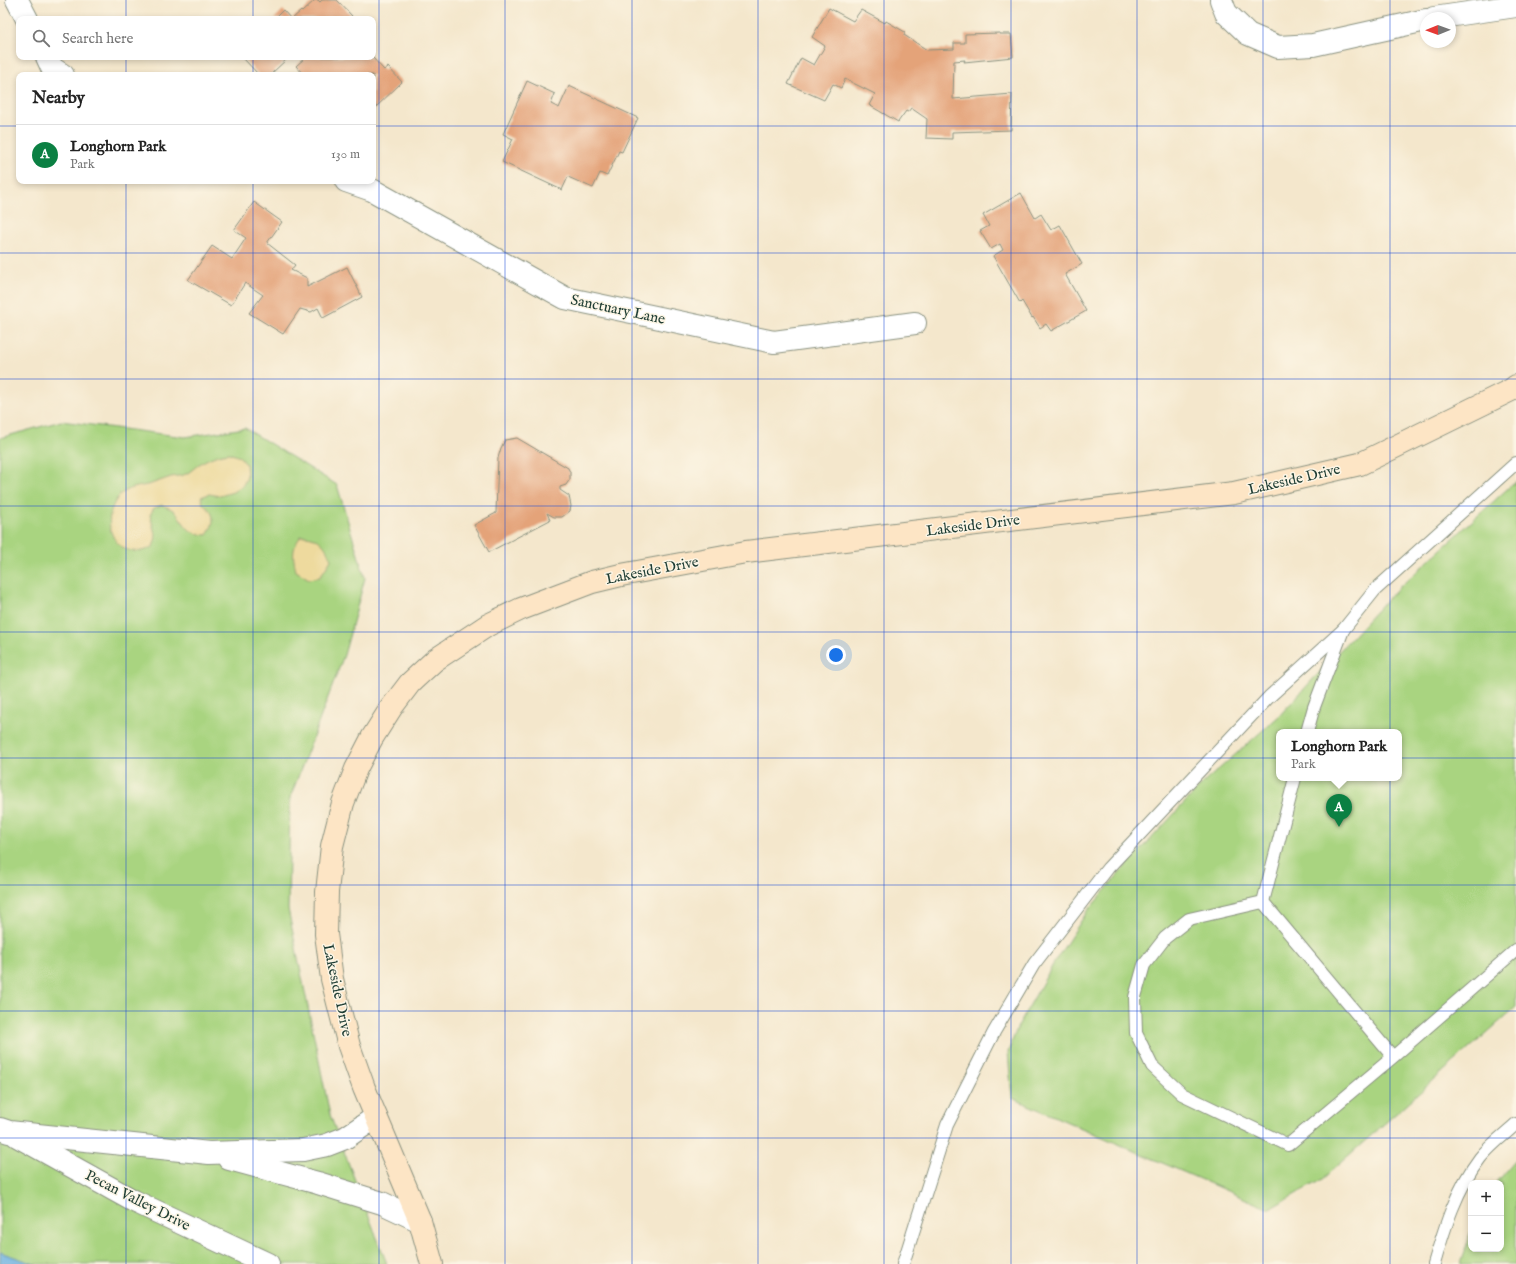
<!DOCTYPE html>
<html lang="en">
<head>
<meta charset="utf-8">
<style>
  :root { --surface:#fff; --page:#f2f2f2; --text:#222; --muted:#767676; --line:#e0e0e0; --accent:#0b8043 }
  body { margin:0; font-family:"IM FELL English",serif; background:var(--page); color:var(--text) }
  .controls { position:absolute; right:12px; bottom:12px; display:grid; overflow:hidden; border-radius:8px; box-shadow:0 2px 6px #0003 }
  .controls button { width:36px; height:36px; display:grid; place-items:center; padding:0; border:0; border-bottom:1px solid var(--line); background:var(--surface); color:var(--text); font:20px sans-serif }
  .compass { position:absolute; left:1420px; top:12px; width:36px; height:36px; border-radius:50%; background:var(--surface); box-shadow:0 2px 6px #0003; rotate:269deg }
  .you { position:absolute; left:836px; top:655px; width:14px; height:14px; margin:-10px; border:3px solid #fff; border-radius:50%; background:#1a73e8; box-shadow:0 0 0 6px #1a73e833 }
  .badge { display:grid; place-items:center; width:26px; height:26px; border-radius:50%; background:var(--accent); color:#fff; font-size:13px; font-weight:700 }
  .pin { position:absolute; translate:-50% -33px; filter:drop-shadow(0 1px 2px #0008) }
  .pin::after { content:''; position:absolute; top:21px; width:14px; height:12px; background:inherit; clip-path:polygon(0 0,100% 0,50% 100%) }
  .popup { position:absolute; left:1276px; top:729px; width:126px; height:52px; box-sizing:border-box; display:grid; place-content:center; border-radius:8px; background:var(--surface); filter:drop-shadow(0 1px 3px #0005); font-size:13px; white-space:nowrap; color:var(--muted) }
  .popup b { font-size:15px; color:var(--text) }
  .popup::after { content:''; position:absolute; left:50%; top:100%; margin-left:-8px; border:8px solid transparent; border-top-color:var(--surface) }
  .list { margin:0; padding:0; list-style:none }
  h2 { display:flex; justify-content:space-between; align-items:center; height:52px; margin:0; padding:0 16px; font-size:17px }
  h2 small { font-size:13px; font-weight:400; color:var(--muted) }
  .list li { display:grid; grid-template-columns:26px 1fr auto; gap:12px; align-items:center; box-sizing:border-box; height:60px; padding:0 16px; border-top:1px solid var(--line) }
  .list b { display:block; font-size:15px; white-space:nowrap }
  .list p { margin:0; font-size:13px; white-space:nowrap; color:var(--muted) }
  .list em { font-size:13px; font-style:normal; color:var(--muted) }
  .icon { flex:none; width:22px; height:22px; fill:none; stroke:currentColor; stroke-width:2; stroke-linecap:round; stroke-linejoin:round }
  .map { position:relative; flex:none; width:1516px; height:1264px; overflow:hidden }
  .search { position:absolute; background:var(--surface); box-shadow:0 2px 6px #0003; left:16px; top:16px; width:360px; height:44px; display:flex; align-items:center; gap:10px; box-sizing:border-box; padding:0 14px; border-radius:8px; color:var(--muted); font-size:15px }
  .panel { position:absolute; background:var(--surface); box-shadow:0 2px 6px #0003; left:16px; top:72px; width:360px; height:112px; border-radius:8px }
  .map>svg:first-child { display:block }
  .green { fill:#a9d480; stroke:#64885a; fill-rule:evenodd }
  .sand { fill:#eeda9e; stroke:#868c69 }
  .water { fill:#6ab0e1; stroke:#44768a }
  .building { fill:#e4a379 }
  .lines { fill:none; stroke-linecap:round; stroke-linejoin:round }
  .lane-casing { stroke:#8a9280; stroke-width:14 }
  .street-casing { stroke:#8a9280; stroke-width:24 }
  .secondary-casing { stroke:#8a9280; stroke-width:24 }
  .lane { stroke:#fff; stroke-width:12 }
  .street { stroke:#fff; stroke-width:22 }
  .secondary { stroke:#fde5c5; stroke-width:22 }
  .grid { fill:none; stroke:#1d4ed8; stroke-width:1; stroke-opacity:0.55 }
  .labels { text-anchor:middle; stroke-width:3; stroke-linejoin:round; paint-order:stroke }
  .street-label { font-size:15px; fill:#1f3d34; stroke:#fcf5e5 }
</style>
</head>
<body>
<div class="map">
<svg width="1516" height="1264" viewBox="0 0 1516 1264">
  <rect width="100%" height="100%" fill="#fcf5e5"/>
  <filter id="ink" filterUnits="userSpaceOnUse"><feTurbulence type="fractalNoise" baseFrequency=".025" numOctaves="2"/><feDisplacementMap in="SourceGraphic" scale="8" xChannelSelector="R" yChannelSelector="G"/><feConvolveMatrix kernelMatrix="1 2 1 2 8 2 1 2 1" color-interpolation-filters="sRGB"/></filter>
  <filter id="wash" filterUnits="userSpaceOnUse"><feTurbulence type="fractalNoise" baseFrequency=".012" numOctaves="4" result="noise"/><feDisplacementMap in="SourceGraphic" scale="16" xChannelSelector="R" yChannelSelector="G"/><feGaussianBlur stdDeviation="0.9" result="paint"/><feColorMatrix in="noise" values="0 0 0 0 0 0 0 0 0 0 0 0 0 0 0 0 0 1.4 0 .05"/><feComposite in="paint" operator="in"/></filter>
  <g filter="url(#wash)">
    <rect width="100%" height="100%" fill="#f4e7cc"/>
    <g class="green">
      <polygon points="61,421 185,437 245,428 337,485 365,578 344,655 290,798 288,909 330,1115 387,1264 0,1264 0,438"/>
      <path d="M1516,481V1007L1321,1180L1269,1209L1012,1098L1008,1052L1018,1026L1055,961L1087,912L1122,870L1202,784L1279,716L1392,594ZM1279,732H1399V778H1279Z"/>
      <polygon points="1516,1160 1516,1264 1460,1264 1471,1231 1471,1249 1501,1249 1501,1183 1496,1183"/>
    </g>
    <g class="sand">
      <path d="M229,453L240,457L246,464L247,477L243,485L233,492L220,496L209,494L201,497L203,504C216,513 215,523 207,535C185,534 187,524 174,511C171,508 166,507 162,505L154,508L150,515L156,537L153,547C118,565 95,523 120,495C128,487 140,487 151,484C158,482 164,479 171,477C176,476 182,476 186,474C190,472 194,468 198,465C208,458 218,454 229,453Z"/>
      <path d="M301,536C318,535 326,545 331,560L320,577L309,579L296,571C293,556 291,549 301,536Z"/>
    </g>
    <polygon class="water" points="0,1252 35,1264 0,1264"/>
    <g id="blocks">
      <g class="building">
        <polygon points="315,0 318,0 320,2 322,0 337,0 352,16 349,19 292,19 301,11 302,12"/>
        <polygon points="829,8 853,21 861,10 885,23 886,21 905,32 904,35 927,50 954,49 954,43 965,43 965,34 1000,33 1000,34 1011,34 1013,57 964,62 965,60 954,61 953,99 1012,94 1011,130 952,132 952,139 926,138 927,119 911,108 908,112 906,111 898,122 869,105 875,94 845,79 841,88 833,84 824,100 788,84 801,58 814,65 825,46 812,37"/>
        <polygon points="283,10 291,19 274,19"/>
        <polygon points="242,57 289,57 270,75 259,75"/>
        <polygon points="304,57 372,57 384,70 388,67 402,82 373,110 373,75 304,75 296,66 305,58"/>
        <polygon points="527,81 555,94 551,104 559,108 569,86 638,118 622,152 619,151 607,176 600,173 593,188 568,177 562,190 502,162 513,139 503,134"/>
        <polygon points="1021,193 1035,218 1041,214 1051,230 1060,225 1082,264 1065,274 1086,311 1051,331 1046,324 1040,328 1033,317 1032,318 1022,301 1020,303 993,256 1003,250 1000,244 991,249 980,231 989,226 983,215"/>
        <polygon points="254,202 282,222 267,243 295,265 291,270 307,278 307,287 347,267 362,297 323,318 318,308 311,312 300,309 283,334 249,313 263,295 245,283 231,305 188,280 212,246 232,259 246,238 234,230"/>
        <polygon points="517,438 568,468 570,472 570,479 566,485 560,487 560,490 569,496 571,506 570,511 562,517 554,517 547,513 550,520 489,552 474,525 496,513 498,458 501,448 505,440"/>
      </g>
    </g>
  </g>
  <g filter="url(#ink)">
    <use href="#blocks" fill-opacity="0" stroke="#8a9280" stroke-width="1"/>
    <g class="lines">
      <g class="lane-casing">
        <g id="lane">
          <polyline points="1307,732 1314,707 1343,630 1375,590 1516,463"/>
          <polyline points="1263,902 1295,778"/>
          <polyline points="1393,1057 1263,902 1189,919 1165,938 1144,965 1135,997 1136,1033 1152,1066 1182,1094 1288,1145 1393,1057 1516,950"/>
          <polyline points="903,1264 947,1125 994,1032 1034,964 1108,868 1269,697 1343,630"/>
          <path d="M1434,1264C1445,1226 1456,1190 1480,1158C1490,1145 1505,1134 1516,1124"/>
        </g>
      </g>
      <g class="street-casing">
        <g id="street">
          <polyline points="17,0 27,19"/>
          <polyline points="1221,0 1226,13 1248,34 1278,47 1313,45 1426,20"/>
          <polyline points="1434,18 1516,6"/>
          <polyline points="47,57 52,68 63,75"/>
          <polyline points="346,181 372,190 565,298 774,342 915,323"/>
          <polyline points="0,1129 9,1132 209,1153 303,1150 327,1145 345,1138 376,1117"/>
          <polyline points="17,1136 134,1201 268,1264"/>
          <polyline points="229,1159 318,1183 382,1203 420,1221"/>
        </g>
      </g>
      <g class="secondary-casing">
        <polyline id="secondary" points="432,1264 420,1221 364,1088 349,1046 332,979 326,934 327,892 332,846 343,803 356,769 372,738 391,708 410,683 435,660 488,625 521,609 592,582 621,575 746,552 1234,493 1360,464 1511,390 1516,386"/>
      </g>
      <use href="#lane" class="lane"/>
      <use href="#street" class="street"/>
      <use href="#secondary" class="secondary"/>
    </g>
  </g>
  <path class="grid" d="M126,0V19M253,0V19M379,0V1264M505,0V1264M632,0V1264M758,0V1264M884,0V1264M1011,0V1264M1137,0V1264M1263,0V1264M1390,0V1264M126,57V75M253,57V75M0,126H19M373,126H1516M126,181V1264M253,181V1264M0,253H1516M0,379H1516M0,506H1516M0,632H1516M0,758H1516M0,885H1516M0,1011H1516M0,1138H1516"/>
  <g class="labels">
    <g class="street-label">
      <text transform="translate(618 309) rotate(12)" y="5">Sanctuary Lane</text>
      <text transform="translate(1294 479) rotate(-13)" y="5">Lakeside Drive</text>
      <text transform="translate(973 525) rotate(-7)" y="5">Lakeside Drive</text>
      <text transform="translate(652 570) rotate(-11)" y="5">Lakeside Drive</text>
      <text transform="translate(338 990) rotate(78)" y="5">Lakeside Drive</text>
      <text transform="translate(138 1200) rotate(27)" y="5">Pecan Valley Drive</text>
    </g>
  </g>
</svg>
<div class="controls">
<button>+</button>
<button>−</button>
</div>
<svg class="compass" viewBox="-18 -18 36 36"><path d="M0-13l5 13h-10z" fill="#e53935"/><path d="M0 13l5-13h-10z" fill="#767676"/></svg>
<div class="you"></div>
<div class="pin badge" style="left:1339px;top:827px">A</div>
<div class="popup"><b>Longhorn Park</b>Park</div>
<div class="search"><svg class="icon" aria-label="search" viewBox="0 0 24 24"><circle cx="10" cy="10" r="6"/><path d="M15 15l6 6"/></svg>Search here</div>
<section class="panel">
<h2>Nearby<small></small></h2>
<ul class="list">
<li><span class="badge">A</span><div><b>Longhorn Park</b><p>Park</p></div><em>130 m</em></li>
</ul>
</section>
</div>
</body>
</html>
